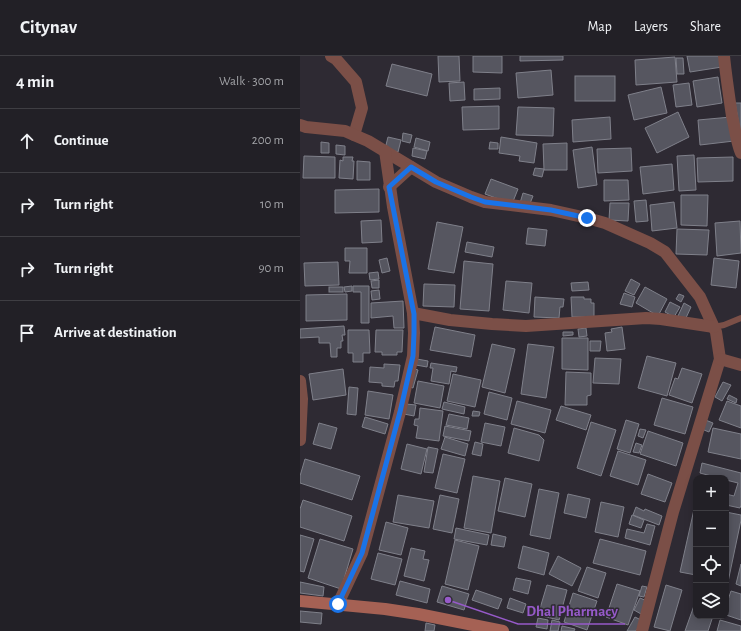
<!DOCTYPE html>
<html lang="en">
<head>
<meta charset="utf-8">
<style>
  :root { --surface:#222026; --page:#2e2d32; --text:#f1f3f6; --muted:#a2a3a7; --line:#3f3e43 }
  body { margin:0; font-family:"Alegreya Sans",sans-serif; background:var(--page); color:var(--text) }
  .controls { position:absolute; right:12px; bottom:12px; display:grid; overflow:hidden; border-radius:8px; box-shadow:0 2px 10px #0003 }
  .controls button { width:36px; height:36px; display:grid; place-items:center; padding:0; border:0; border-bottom:1px solid var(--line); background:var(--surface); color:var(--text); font:20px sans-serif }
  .stop { position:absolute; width:12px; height:12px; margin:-9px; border:3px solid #1a73e8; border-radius:50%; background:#fff }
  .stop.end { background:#1a73e8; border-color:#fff; box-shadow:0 1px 4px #0008 }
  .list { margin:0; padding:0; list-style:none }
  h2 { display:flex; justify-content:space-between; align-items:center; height:52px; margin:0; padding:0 16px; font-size:17px }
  h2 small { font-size:13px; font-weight:400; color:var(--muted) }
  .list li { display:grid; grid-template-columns:26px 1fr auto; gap:12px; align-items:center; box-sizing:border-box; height:64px; padding:0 16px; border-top:1px solid var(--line) }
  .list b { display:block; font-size:15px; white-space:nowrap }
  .list em { font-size:13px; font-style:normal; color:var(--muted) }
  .icon { flex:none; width:22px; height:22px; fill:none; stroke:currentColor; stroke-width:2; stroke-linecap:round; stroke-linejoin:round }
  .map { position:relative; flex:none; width:441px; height:575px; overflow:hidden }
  header { display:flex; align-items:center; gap:24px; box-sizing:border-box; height:56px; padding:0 20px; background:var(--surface); border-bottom:1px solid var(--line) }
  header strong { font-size:19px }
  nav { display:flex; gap:22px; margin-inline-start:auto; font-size:14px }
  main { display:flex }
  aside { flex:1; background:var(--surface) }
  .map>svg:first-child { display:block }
  .building { fill:#565660; stroke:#7f808a }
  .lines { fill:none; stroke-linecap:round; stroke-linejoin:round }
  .lane { stroke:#7b4f47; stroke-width:6 }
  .street { stroke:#7b4f47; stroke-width:12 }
  .secondary { stroke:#a56154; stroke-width:12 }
  .route { stroke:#1a73e8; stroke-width:5 }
  .leader { fill:none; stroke:#965ac9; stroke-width:1.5 }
  .callout-dot { fill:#965ac9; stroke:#2e2a33; stroke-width:1.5 }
  .callout-label { font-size:15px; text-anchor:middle; font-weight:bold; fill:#965ac9; stroke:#2e2a33; stroke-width:3; stroke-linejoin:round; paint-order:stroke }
</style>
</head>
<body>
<header>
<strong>Citynav</strong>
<nav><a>Map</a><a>Layers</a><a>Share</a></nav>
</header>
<main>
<aside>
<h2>4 min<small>Walk · 300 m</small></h2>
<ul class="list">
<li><svg class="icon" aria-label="ahead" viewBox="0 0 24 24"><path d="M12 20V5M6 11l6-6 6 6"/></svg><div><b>Continue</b></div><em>200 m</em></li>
<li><svg class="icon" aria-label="right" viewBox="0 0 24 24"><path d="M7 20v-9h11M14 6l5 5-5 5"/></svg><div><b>Turn right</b></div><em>10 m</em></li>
<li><svg class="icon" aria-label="right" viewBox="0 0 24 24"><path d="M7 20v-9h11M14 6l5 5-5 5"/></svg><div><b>Turn right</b></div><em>90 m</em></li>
<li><svg class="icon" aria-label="arrive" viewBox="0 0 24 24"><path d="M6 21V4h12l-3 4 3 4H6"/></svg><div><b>Arrive at destination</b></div></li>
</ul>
</aside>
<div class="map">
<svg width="441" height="575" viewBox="0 0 441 575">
  <rect width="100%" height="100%" fill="#2e2a33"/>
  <g class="building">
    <polygon points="138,0 159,0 160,25 139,26"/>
    <polygon points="173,0 202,0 202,17 173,16"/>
    <polygon points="220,0 263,0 263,4 220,5"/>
    <polygon points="387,0 420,0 422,11 390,16"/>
    <polygon points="375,1 377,26 336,29 335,4"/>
    <polygon points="376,2 383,2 384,18 377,18"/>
    <polygon points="92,8 132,18 127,40 86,30"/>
    <polygon points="251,14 253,39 218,42 216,17"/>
    <rect x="275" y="20" width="40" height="25"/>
    <polygon points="418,21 422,47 397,51 393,25"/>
    <polygon points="164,26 165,44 150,45 149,27"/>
    <polygon points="389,27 392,49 376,51 373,29"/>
    <polygon points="361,31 367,57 334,64 328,39"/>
    <polygon points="200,32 200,43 174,44 174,33"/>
    <polygon points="435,47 441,47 441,80"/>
    <polygon points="199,50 199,73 163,74 162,51"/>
    <polygon points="218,51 254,52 253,80 216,79"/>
    <polygon points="378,56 389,81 357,97 345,72"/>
    <polygon points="310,61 311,83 273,86 272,64"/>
    <polygon points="431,61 434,85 400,89 398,64"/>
    <polygon points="103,77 112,79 110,87 102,85"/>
    <polygon points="88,81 101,84 98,96 85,93"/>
    <polygon points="201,81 237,87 234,107 219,105 220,100 199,97"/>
    <polygon points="116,82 130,86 128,95 114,91"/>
    <polygon points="21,86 29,87 29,97 21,97"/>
    <polygon points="190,86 198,87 198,93 189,93"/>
    <polygon points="267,87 267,114 244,114 243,88"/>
    <polygon points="36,89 45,90 45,99 36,98"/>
    <polygon points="292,91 297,129 278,132 273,94"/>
    <polygon points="113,92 127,95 125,103 112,100"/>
    <polygon points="331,92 332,115 298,117 297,93"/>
    <polygon points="394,99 396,134 379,135 377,100"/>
    <polygon points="4,100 35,101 35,122 3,122"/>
    <polygon points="43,101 53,101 52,105 54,105 53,123 39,122 40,104 43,105"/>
    <polygon points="433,101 433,125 398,126 397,102"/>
    <polygon points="57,105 70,106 70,124 57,124"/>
    <polygon points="372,108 374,134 343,138 340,111"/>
    <polygon points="235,112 244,113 242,121 233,119"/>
    <polygon points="191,123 218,133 212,148 185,138"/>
    <polygon points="304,124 328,124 329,144 304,145"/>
    <polygon points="79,133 79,156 35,157 35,134"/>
    <polygon points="223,137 233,140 229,150 220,147"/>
    <polygon points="381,139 408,139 407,170 381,169"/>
    <polygon points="346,144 348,165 336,166 334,145"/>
    <polygon points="374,146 377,172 352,175 350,149"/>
    <polygon points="310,147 329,147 328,165 309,164"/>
    <polygon points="81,164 82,186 62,187 61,165"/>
    <polygon points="440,165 441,197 417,200 415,167"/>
    <polygon points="137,166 163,171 154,217 128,213"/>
    <polygon points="228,172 247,174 245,190 226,188"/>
    <polygon points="377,173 409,174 407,199 376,198"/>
    <polygon points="167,186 194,191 192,201 165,196"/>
    <polygon points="45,192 67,192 67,217 49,217 50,205 45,205"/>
    <polygon points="87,202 90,215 82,217 79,204"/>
    <polygon points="414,202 439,205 436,232 411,229"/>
    <polygon points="164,205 193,208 189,255 160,253"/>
    <polygon points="38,206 39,229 5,230 4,207"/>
    <polygon points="78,216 79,223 70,224 69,217"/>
    <polygon points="331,223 340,228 334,239 325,235"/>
    <polygon points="79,224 79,232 72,232 71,225"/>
    <polygon points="206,225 232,227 229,257 203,254"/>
    <polygon points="288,226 289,234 272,235 271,227"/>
    <polygon points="124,228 155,229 154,251 123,250"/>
    <polygon points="52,230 52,235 45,236 44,231"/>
    <polygon points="53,230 69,230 69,267 61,267 61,236 53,236"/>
    <rect x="29" y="231" width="14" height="5"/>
    <polygon points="345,231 367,243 358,260 336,247"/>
    <polygon points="79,234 80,243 72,244 71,235"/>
    <polygon points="324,237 335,241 332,251 320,248"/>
    <polygon points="47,238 47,264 6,265 6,239"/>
    <polygon points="379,238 384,240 381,246 376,243"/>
    <polygon points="235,241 264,243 263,251 260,251 259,262 234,261"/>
    <polygon points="271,241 284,241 284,243 291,243 291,247 294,247 294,261 272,261"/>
    <polygon points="103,245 104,272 94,272 93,260 71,262 71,247"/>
    <polygon points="370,246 380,251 374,261 365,256"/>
    <polygon points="384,247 391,251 385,264 378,260"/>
    <polygon points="44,270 45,279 42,279 43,285 41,285 41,292 37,292 37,301 31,301 30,287 19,287 19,281 0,282 0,273"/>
    <polygon points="135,271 175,279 171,301 130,294"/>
    <polygon points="322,271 325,293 307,295 305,277 312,276 311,273"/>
    <polygon points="286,272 287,280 279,281 278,273"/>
    <polygon points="48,274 69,274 70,297 63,297 63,306 53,306 53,297 48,297"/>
    <polygon points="76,274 103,274 102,296 97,296 97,299 82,299 82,296 75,296"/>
    <polygon points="263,276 273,276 273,279 263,280"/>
    <polygon points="262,282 288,282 288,314 262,313"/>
    <polygon points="290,285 301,285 300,295 290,295"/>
    <polygon points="192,288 215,293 205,337 182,331"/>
    <polygon points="228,288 254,291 246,342 221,338"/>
    <polygon points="347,300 376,307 367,340 338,332"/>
    <polygon points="295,302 321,303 319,328 293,327"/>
    <polygon points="117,303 128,305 127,311 116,309"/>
    <polygon points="131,307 157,311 156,316 151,315 149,328 131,325 133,312 130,312"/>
    <polygon points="84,308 100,309 98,325 95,325 94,331 82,330 82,327 69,326 70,311 84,312"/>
    <polygon points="112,312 118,314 113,332 107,330"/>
    <polygon points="382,312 402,318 392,347 369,339 375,322 378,323"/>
    <polygon points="43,313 46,339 13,344 9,318"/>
    <polygon points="266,316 291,317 291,339 287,340 287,349 265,349"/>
    <polygon points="153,318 181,324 175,351 147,345"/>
    <polygon points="118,325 144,330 140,352 114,347"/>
    <polygon points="423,326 431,329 422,345 415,341"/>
    <polygon points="49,331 58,332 56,359 47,358"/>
    <polygon points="68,335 93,339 89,363 65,359"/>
    <polygon points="189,336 212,342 207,364 184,358"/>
    <polygon points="429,339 437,343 436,347 427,343"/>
    <polygon points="362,342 393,351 385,378 354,369"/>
    <polygon points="217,345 251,354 245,377 211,368"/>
    <polygon points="427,345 441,350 441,372 419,364"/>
    <polygon points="144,346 165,351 164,358 142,353"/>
    <polygon points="106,348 116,349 114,360 104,358"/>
    <polygon points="261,350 291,359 286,374 256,364"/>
    <polygon points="120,352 143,355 139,385 116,382 118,370 114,369 115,363 119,363"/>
    <polygon points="173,355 180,356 179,360 172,360"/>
    <polygon points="149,358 169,362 167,373 146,369"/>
    <polygon points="65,361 88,368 85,378 62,371"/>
    <polygon points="403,363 413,367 409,376 399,372"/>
    <polygon points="326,364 339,368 330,397 317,393"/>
    <polygon points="291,366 316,374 301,420 277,412"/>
    <polygon points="19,367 37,372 31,393 13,388"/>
    <polygon points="185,367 205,371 201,390 181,386"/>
    <polygon points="145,370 171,375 169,385 143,380"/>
    <polygon points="214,372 239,379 244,384 239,405 208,397"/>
    <polygon points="413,372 441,378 441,403 408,396"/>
    <polygon points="340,373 346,374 343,382 338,380"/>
    <polygon points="348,375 383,387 376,410 340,398"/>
    <polygon points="145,381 168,388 165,400 141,393"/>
    <polygon points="175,386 183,388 181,400 172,398"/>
    <polygon points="336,387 342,389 339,397 333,396"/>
    <polygon points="107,388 127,393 121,418 101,413"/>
    <polygon points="128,391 138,393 133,417 124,416"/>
    <polygon points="318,395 346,404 338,429 310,420"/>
    <polygon points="143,398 165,403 157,437 135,432"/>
    <polygon points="5,403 60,420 52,444 0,427 0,420"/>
    <polygon points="402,407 441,417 441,449 440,452 426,449 426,438 434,440 438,427 426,424 426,422 419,422 400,417"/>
    <polygon points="348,418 372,427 365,446 341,438"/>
    <polygon points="173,420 200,425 191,477 164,472"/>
    <polygon points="205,422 232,428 225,461 198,455"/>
    <polygon points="239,433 259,437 250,483 230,479"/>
    <polygon points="268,438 290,443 286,462 264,457"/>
    <polygon points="98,439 134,445 129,472 93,466"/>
    <polygon points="140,439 159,443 152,477 133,473"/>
    <polygon points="3,444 52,460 44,485 0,471 0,453"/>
    <polygon points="301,446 324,451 318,481 295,476"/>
    <polygon points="395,449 396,449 396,519 380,516"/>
    <polygon points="336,451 344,455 345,453 362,460 359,469 333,459"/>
    <polygon points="426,456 441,459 441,464 428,526 426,526"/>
    <polygon points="332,459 344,464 341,472 329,468"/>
    <polygon points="86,466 108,472 101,499 79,494"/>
    <polygon points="347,468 355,470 350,489 325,482 327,473 344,477"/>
    <polygon points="156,472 189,479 187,489 154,483"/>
    <polygon points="193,478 206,481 204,491 191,489"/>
    <polygon points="0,479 14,483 4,516 0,515"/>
    <polygon points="20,483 53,493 41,533 8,522"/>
    <polygon points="300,483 346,495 340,519 293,507"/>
    <polygon points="155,484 179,490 168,534 145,528"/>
    <polygon points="223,490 249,497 244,519 218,512"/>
    <polygon points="111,492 125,495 123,503 129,504 124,525 104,520"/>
    <polygon points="78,497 102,503 95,529 71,523"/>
    <polygon points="258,500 281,512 272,530 249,518"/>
    <polygon points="441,508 441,530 436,528"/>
    <polygon points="287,511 306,517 298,542 278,535"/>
    <polygon points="216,522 231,525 228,538 213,534"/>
    <polygon points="100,525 130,533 127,547 96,539"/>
    <polygon points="0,526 24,531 23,540 0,537"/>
    <polygon points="317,528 340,535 328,569 306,561"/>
    <polygon points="247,529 267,534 259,564 238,559"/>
    <polygon points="366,529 382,534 370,575 354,571"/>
    <polygon points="142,530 169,538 164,554 137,546"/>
    <polygon points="342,530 347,531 344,541 339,540"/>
    <polygon points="176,534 202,543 198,553 172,544"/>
    <polygon points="431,535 441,538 441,564 426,559 426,550"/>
    <polygon points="273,537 297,545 287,574 264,566"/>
    <polygon points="210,542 226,548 223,557 207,552"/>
    <polygon points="340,542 347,545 341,558 334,554"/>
    <polygon points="396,544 396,560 413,560 408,575 385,575"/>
    <polygon points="0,555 22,557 21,568 0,566"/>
    <polygon points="335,561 343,565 336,575 327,575"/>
    <polygon points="238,562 248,564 247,573 236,571"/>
    <polygon points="252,564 260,566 258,575 250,575"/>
    <polygon points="420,564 441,570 441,575 417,575"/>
    <polygon points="126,567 135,569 134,575 125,575"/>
    <polygon points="262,570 275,573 274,575 261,575"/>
  </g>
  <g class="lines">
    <polyline class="lane" points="414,271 424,269 441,262"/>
    <g class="street">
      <polyline points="31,0 36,3 56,26 62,52 54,79"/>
      <path d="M424,0C426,20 429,40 432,60C435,72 436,85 441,97"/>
      <polyline points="0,69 6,71 45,75 54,79 68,85 136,126 171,141 185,146 251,154 287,162 305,167 350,187 365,196 400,241 416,276 420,303 373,456 342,575"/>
      <polyline points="89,131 111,111"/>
      <polyline points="113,257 150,264 192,268 226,270 346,262 361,263 414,271"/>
      <polyline points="420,303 441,309"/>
      <polyline points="0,325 2,343 0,384"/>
      <polyline points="38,548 62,497 100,356 113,300 114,277 113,257 93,151 85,95"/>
    </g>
    <polyline class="secondary" points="0,545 85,553 118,558 203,575"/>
  </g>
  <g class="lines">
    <polyline class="route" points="38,548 62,497 100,356 113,300 114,277 114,258 89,131 111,111 136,126 171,141 185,146 251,154 287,162"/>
  </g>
  <path class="leader" d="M148 544L218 568H325"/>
  <circle class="callout-dot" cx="148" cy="544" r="4"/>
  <g class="callout-label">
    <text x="272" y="560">Dhal Pharmacy</text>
  </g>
</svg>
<div class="controls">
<button>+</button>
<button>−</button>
<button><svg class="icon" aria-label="locate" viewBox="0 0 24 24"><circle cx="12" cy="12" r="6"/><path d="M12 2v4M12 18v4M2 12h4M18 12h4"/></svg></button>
<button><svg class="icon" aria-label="layers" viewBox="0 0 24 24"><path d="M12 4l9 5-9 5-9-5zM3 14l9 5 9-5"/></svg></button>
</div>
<div class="stop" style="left:38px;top:548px"></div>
<div class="stop end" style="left:287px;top:162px"></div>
</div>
</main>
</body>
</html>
